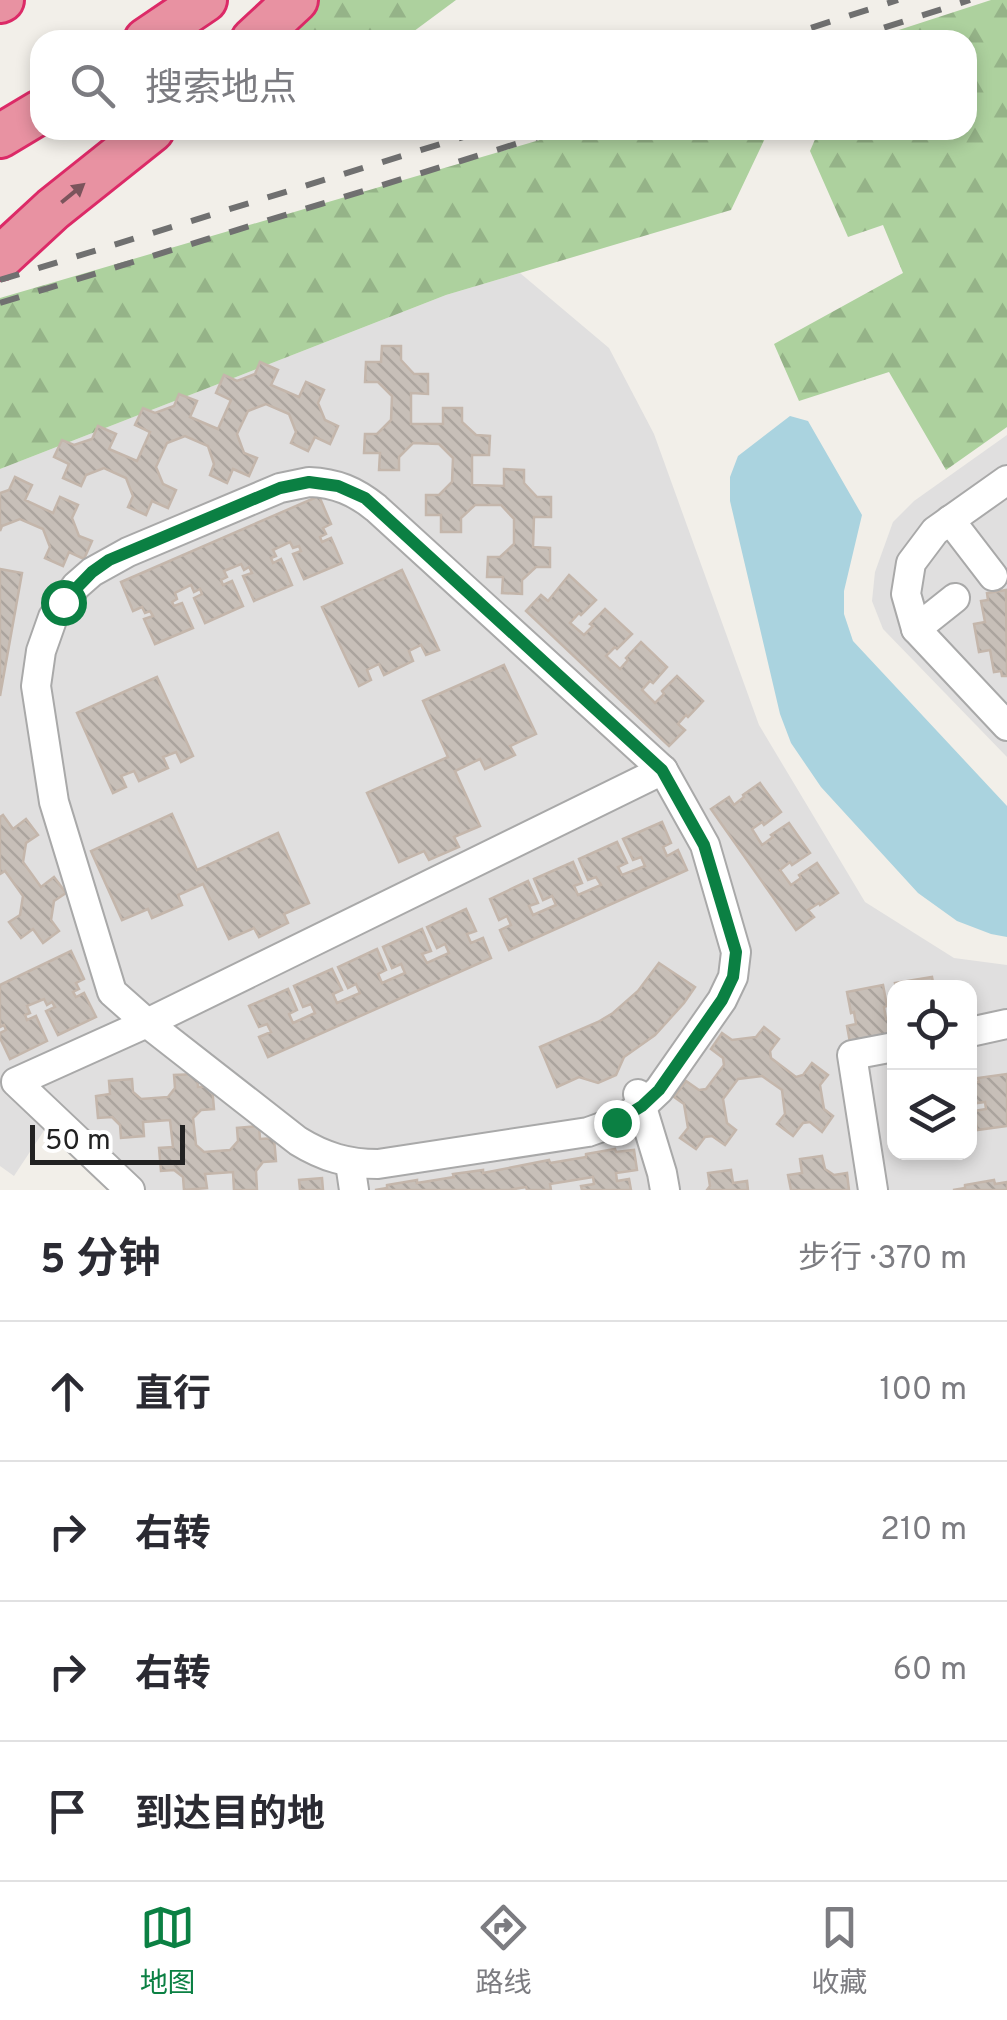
<!DOCTYPE html>
<html lang="zh">
<head>
<meta charset="utf-8">
<style>
  :root { --surface:#fff; --page:#f7f7f7; --text:#2b2b33; --muted:#7c7c81; --line:#e1e1e2; --accent:#0b8043 }
  body { margin:0; font-family:Overpass,"Noto Sans SC",sans-serif; background:var(--page); color:var(--text) }
  .controls { position:absolute; right:30px; bottom:30px; display:grid; overflow:hidden; border-radius:20px; box-shadow:0 5px 15px #0003 }
  .controls button { width:90px; height:90px; display:grid; place-items:center; padding:0; border:0; border-bottom:2px solid var(--line); background:var(--surface); color:var(--text); font:50px sans-serif }
  .scale { position:absolute; left:30px; bottom:25px; width:155px; box-sizing:border-box; padding-left:10px; border:5px solid #222; border-top:0; font-size:28px; line-height:35px; white-space:nowrap; color:#222; -webkit-text-stroke:8px #fff; paint-order:stroke }
  .stop { position:absolute; width:30px; height:30px; margin:-22px; border:8px solid #0b8043; border-radius:50%; background:#fff }
  .stop.end { background:#0b8043; border-color:#fff; box-shadow:0 2px 10px #0008 }
  .list { margin:0; padding:0; list-style:none }
  h2 { display:flex; justify-content:space-between; align-items:center; height:130px; margin:0; padding:0 40px; font-size:42px }
  h2 small { font-size:32px; font-weight:400; color:var(--muted) }
  .list li { display:grid; grid-template-columns:65px 1fr auto; gap:30px; align-items:center; box-sizing:border-box; height:140px; padding:0 40px; border-top:2px solid var(--line) }
  .list b { display:block; font-size:38px; white-space:nowrap }
  .list em { font-size:32px; font-style:normal; color:var(--muted) }
  .icon { flex:none; width:55px; height:55px; fill:none; stroke:currentColor; stroke-width:2; stroke-linecap:round; stroke-linejoin:round }
  .map { position:relative; flex:none; width:1007px; height:1190px; overflow:hidden }
  .search { position:absolute; background:var(--surface); box-shadow:0 5px 15px #0003; left:30px; right:30px; top:30px; height:110px; display:flex; align-items:center; gap:25px; box-sizing:border-box; padding:0 35px; border-radius:30px; color:var(--muted); font-size:38px }
  .sheet { height:690px; background:var(--surface) }
  nav { display:flex; justify-content:space-around; align-items:center; box-sizing:border-box; height:140px; border-top:2px solid var(--line); background:var(--surface); font-size:28px; color:var(--muted) }
  nav a { display:grid; justify-items:center; gap:5px }
  nav .on { color:var(--accent) }
  .map>svg:first-child { display:block }
  .residential { fill:#e0dfdf; fill-rule:evenodd }
  .forest { fill:url(#forest-firs) }
  .water { fill:#aad3df }
  .building { fill:url(#building-back-hatch); stroke:#c4b6ab; stroke-width:2.5 }
  .lines { fill:none; stroke-linecap:round; stroke-linejoin:round }
  .minor-casing { stroke:#a9a9a9; stroke-width:32 }
  .highway-casing { stroke:#dc2a67; stroke-width:48 }
  .minor { stroke:#fff; stroke-width:28 }
  .highway { stroke:#e892a2; stroke-width:42 }
  .rail { stroke:#707070; stroke-width:6; stroke-dasharray:20 20; stroke-linecap:butt }
  .oneway { fill:#7b545c }
  .route { stroke:#0b8043; stroke-width:12 }
</style>
</head>
<body>
<div class="map">
<svg width="1007" height="1190" viewBox="0 0 1007 1190">
  <defs>
    <pattern id="forest-firs" width="22" height="20" patternUnits="userSpaceOnUse" patternTransform="scale(2.5)"><rect width="22" height="20" fill="#add19e"/><path d="M5 1l3.5 6h-7zM16 11l3.5 6h-7z" fill="#95b388"/></pattern>
    <pattern id="building-back-hatch" width="6" height="6" patternUnits="userSpaceOnUse" patternTransform="scale(2.5)"><rect width="6" height="6" fill="#c7bfb8"/><path d="M-1 5l2 2M0 0l6 6M5-1l2 2" fill="none" stroke="#aba49e"/></pattern>
  </defs>
  <rect width="100%" height="100%" fill="#f2efe9"/>
  <g class="residential">
    <path d="M520,273L609,348L654,434L759,725L865,902L954,958L1007,965V1190H117L47,1126L14,1176L0,1166V469L446,295ZM894,988H970V1152H894Z"/>
    <polygon points="1007,435 1007,757 883,629 872,601 875,572 893,522 914,501"/>
  </g>
  <g class="forest">
    <polygon points="308,0 456,0 402,40 266,40"/>
    <polygon points="991,0 1007,0 1007,427 946,470 889,372 799,401 774,344 903,273 883,225 848,237 810,151 819,130 967,130 967,40 868,40"/>
    <polygon points="574,130 769,130 731,210 446,295 0,469 0,298"/>
  </g>
  <polygon class="water" points="790,416 808,421 862,515 844,591 844,614 853,641 1007,806 1007,937 991,934 957,921 918,893 821,787 791,743 780,714 730,501 730,477 738,456"/>
  <g class="building">
    <polygon points="382,346 401,346 401,360 414,374 428,374 428,394 411,393 411,424 443,424 443,408 462,408 462,422 476,435 490,436 489,455 472,455 472,485 504,486 504,469 524,470 524,483 537,497 551,497 551,517 534,517 533,547 550,548 550,567 536,567 522,580 522,594 502,593 503,577 487,577 488,557 500,557 514,544 514,519 501,505 475,505 461,518 461,532 441,532 441,515 426,515 426,495 439,495 452,482 453,458 439,444 413,443 399,457 399,470 379,470 380,453 364,453 365,434 377,434 391,420 392,396 378,382 365,382 366,362 381,362"/>
    <polygon points="260,362 278,370 271,385 299,397 306,382 324,390 318,403 325,420 338,426 330,444 315,437 308,451 291,443 296,432 289,414 266,404 248,411 237,434 244,453 257,458 249,476 233,469 227,483 210,475 214,464 208,446 185,436 167,443 156,467 163,484 176,490 168,508 152,501 146,515 128,507 133,496 126,478 104,468 86,475 81,486 63,478 69,464 54,457 62,440 74,445 92,439 98,426 116,434 109,449 137,461 150,432 135,425 143,408 155,413 174,406 179,394 197,401 190,417 218,429 231,400 216,393 224,375 237,381 255,374"/>
    <polygon points="15,477 32,485 25,500 53,513 60,497 78,505 72,518 79,536 92,541 84,559 69,552 63,566 45,558 50,547 43,529 20,519 2,526 0,531 0,493 9,490"/>
    <polygon points="319,496 331,524 323,528 326,534 320,537 322,542 331,538 342,563 304,579 293,554 301,551 299,546 293,548 290,542 273,550 276,556 271,558 273,563 281,559 292,585 254,601 243,576 252,573 249,567 244,570 241,564 224,571 227,577 221,580 223,585 232,581 243,606 205,623 194,598 202,594 200,589 194,592 191,585 175,593 177,599 172,602 174,606 182,603 193,628 155,644 144,619 153,616 150,611 145,613 142,607 133,611 121,582"/>
    <polygon points="0,569 22,573 0,696"/>
    <polygon points="402,570 439,650 426,655 421,645 409,651 413,661 384,675 379,664 367,670 371,680 359,686 322,607"/>
    <polygon points="569,575 596,600 581,615 579,613 570,623 584,635 593,626 590,624 605,609 632,634 617,649 615,647 606,656 620,669 628,660 626,658 641,642 667,667 653,683 650,681 642,690 655,703 664,694 662,691 677,676 703,701 688,717 686,715 678,724 685,730 669,746 526,611 541,595 548,601"/>
    <polygon points="1006,590 1007,676 1002,676 1001,671 994,672 990,650 979,652 974,624 985,622 981,601 988,600 987,593"/>
    <polygon points="504,665 536,734 510,746 515,755 485,769 480,759 455,771 480,826 454,837 459,847 429,860 424,851 399,862 367,793 448,757 423,701"/>
    <polygon points="157,677 193,756 181,762 176,752 163,757 168,768 139,781 134,771 121,776 126,787 113,793 77,713"/>
    <polygon points="760,783 781,812 764,825 762,822 752,829 762,845 773,837 771,835 789,823 810,853 792,865 790,862 780,870 791,885 801,878 799,875 817,863 838,893 820,905 819,903 808,910 814,917 796,930 711,809 729,797 734,805 744,797 743,795"/>
    <polygon points="172,814 197,870 278,833 309,903 284,914 288,923 259,937 254,928 229,939 203,884 178,895 182,905 152,918 148,909 122,920 91,851"/>
    <polygon points="3,815 13,829 26,819 38,835 26,843 23,862 41,887 54,877 66,893 54,901 51,920 59,931 43,943 33,929 21,938 9,922 20,915 23,896 5,871 0,874 0,817"/>
    <polygon points="662,822 671,843 663,847 667,856 678,850 687,870 509,950 500,930 511,925 507,916 499,920 490,899 528,881 538,903 529,906 533,915 556,905 552,896 543,900 534,879 573,862 582,883 574,886 578,895 601,885 596,877 588,880 579,859 617,842 627,863 618,867 622,875 645,866 641,857 633,860 623,839"/>
    <polygon points="466,909 476,931 467,934 471,943 483,938 491,958 268,1057 259,1037 271,1032 267,1024 259,1027 249,1006 288,989 297,1010 289,1014 293,1023 315,1013 311,1004 303,1007 294,986 332,969 342,990 333,994 337,1003 360,993 356,984 348,988 338,967 377,949 386,970 378,974 382,983 405,973 401,964 392,968 383,947 422,929 431,951 422,954 427,963 449,953 445,944 437,948 427,927"/>
    <polygon points="71,951 84,979 76,983 79,989 73,992 76,997 84,993 96,1017 58,1035 46,1011 55,1007 52,1002 47,1005 44,999 27,1006 30,1013 25,1015 27,1020 36,1016 47,1041 10,1059 0,1038 0,1033 6,1030 4,1025 0,1027 0,985"/>
    <polygon points="659,963 695,987 684,1003 655,1035 624,1057 616,1075 598,1083 579,1077 557,1087 540,1047 598,1022 613,1013 638,991"/>
    <polygon points="932,977 934,988 896,988 895,983"/>
    <polygon points="883,985 887,1006 884,1007 886,1019 894,1018 894,1040 851,1048 847,1026 856,1024 854,1012 851,1013 847,992"/>
    <polygon points="764,1027 779,1039 770,1051 771,1058 796,1077 803,1075 812,1063 828,1075 820,1085 824,1109 833,1116 822,1132 810,1122 803,1123 793,1136 777,1124 785,1114 782,1090 762,1076 738,1079 723,1099 727,1123 736,1130 725,1145 712,1136 705,1137 696,1149 680,1138 688,1128 684,1104 674,1097 686,1081 699,1090 706,1089 724,1065 723,1058 711,1049 722,1033 732,1040 756,1037"/>
    <polygon points="197,1074 198,1087 212,1086 214,1109 201,1110 193,1118 196,1145 204,1152 230,1150 238,1141 237,1128 259,1126 260,1139 274,1138 276,1161 263,1162 256,1171 257,1190 234,1190 233,1172 205,1174 207,1188 184,1190 183,1177 174,1170 161,1171 159,1148 173,1147 170,1120 143,1122 144,1136 121,1138 120,1125 112,1117 98,1118 96,1096 110,1094 109,1081 132,1079 133,1092 141,1099 168,1097 175,1088 174,1075"/>
    <polygon points="1007,1074 1007,1126 977,1130 974,1111 986,1109 985,1102 970,1104 970,1083 979,1082 978,1078"/>
    <polygon points="615,1149 616,1152 634,1150 637,1170 616,1173 617,1181 629,1179 631,1190 582,1190 581,1186 594,1184 593,1177 550,1184 551,1190 527,1190 526,1187 509,1190 375,1190 387,1188 387,1185 417,1180 417,1183 454,1177 453,1174 483,1170 483,1173 549,1160 550,1163 586,1157 586,1154"/>
    <polygon points="822,1156 825,1169 834,1175 847,1173 849,1190 791,1190 788,1175 802,1173 800,1159"/>
    <polygon points="731,1170 733,1183 747,1181 748,1190 707,1190 710,1186 708,1173"/>
    <polygon points="322,1178 323,1190 300,1190 299,1180"/>
    <polygon points="994,1180 995,1184 1007,1182 1007,1190 953,1190 965,1188 965,1185"/>
  </g>
  <g class="lines">
    <g class="minor-casing">
      <g id="minor">
        <polyline points="1007,480 935,531 911,563 906,594 916,629 1007,726"/>
        <path d="M309,482C336,483 355,491 376,508L663,770L705,845L736,952L733,977L722,1000L659,1090L642,1106L616,1122L588,1132L378,1164C348,1164 324,1157 298,1141L147,1023L112,992L54,802L36,686L41,651L53,617L76,586L92,572L128,552L280,488Z"/>
        <polyline points="950,520 993,576"/>
        <polyline points="916,629 955,598"/>
        <polyline points="970,1032 1007,1024"/>
        <polyline points="638,1094 662,1173 665,1190"/>
        <polyline points="350,1163 354,1190"/>
        <polyline points="130,1190 16,1082 147,1023 663,770"/>
        <polyline points="873,1190 852,1055 894,1047"/>
      </g>
    </g>
    <g class="highway-casing">
      <g id="highway">
        <polyline points="0,1 2,0"/>
        <polyline points="146,40 205,0"/>
        <polyline points="253,40 296,0"/>
        <polyline points="0,136 40,112"/>
        <polyline points="0,258 53,209 152,130"/>
      </g>
    </g>
    <use href="#minor" class="minor"/>
    <use href="#highway" class="highway"/>
    <g class="rail">
      <polyline points="773,40 898,0"/>
      <polyline points="846,40 970,0"/>
      <polyline points="0,280 486,130"/>
      <polyline points="0,303 561,130"/>
    </g>
  </g>
  <defs><path id="oneway-solid" d="M-6-.8H1V-3.2L6.5 0L1 3.2V.8H-6Z" transform="scale(2.5)"/></defs>
  <use class="oneway" href="#oneway-solid" transform="translate(73 193) rotate(-39)"/>
  <g class="lines">
    <polyline class="route" points="63,602 92,572 109,560 280,488 309,482 338,486 365,498 376,508 662,770 704,845 736,952 733,977 722,1000 659,1090 642,1106 616,1122"/>
  </g>
</svg>
<div class="controls">
<button><svg class="icon" aria-label="locate" viewBox="0 0 24 24"><circle cx="12" cy="12" r="6"/><path d="M12 2v4M12 18v4M2 12h4M18 12h4"/></svg></button>
<button><svg class="icon" aria-label="layers" viewBox="0 0 24 24"><path d="M12 4l9 5-9 5-9-5zM3 14l9 5 9-5"/></svg></button>
</div>
<div class="scale">50 m</div>
<div class="stop" style="left:63px;top:602px"></div>
<div class="stop end" style="left:616px;top:1122px"></div>
<div class="search"><svg class="icon" aria-label="search" viewBox="0 0 24 24"><circle cx="10" cy="10" r="6"/><path d="M15 15l6 6"/></svg>搜索地点</div>
</div>
<section class="sheet">
<h2>5 分钟<small>步行 · 370 m</small></h2>
<ul class="list">
<li><svg class="icon" aria-label="ahead" viewBox="0 0 24 24"><path d="M12 20V5M6 11l6-6 6 6"/></svg><div><b>直行</b></div><em>100 m</em></li>
<li><svg class="icon" aria-label="right" viewBox="0 0 24 24"><path d="M7 20v-9h11M14 6l5 5-5 5"/></svg><div><b>右转</b></div><em>210 m</em></li>
<li><svg class="icon" aria-label="right" viewBox="0 0 24 24"><path d="M7 20v-9h11M14 6l5 5-5 5"/></svg><div><b>右转</b></div><em>60 m</em></li>
<li><svg class="icon" aria-label="arrive" viewBox="0 0 24 24"><path d="M6 21V4h12l-3 4 3 4H6"/></svg><div><b>到达目的地</b></div></li>
</ul>
</section>
<nav>
<a class="on"><svg class="icon" aria-label="map" viewBox="0 0 24 24"><path d="M3 6l6-2 6 2 6-2v14l-6 2-6-2-6 2zM9 4v14M15 6v14"/></svg>地图</a>
<a><svg class="icon" aria-label="directions" viewBox="0 0 24 24"><path d="M12 3l9 9-9 9-9-9zM9 14v-3h6M13 9l2 2-2 2"/></svg>路线</a>
<a><svg class="icon" aria-label="saved" viewBox="0 0 24 24"><path d="M7 4h10v16l-5-4-5 4z"/></svg>收藏</a>
</nav>
</body>
</html>
